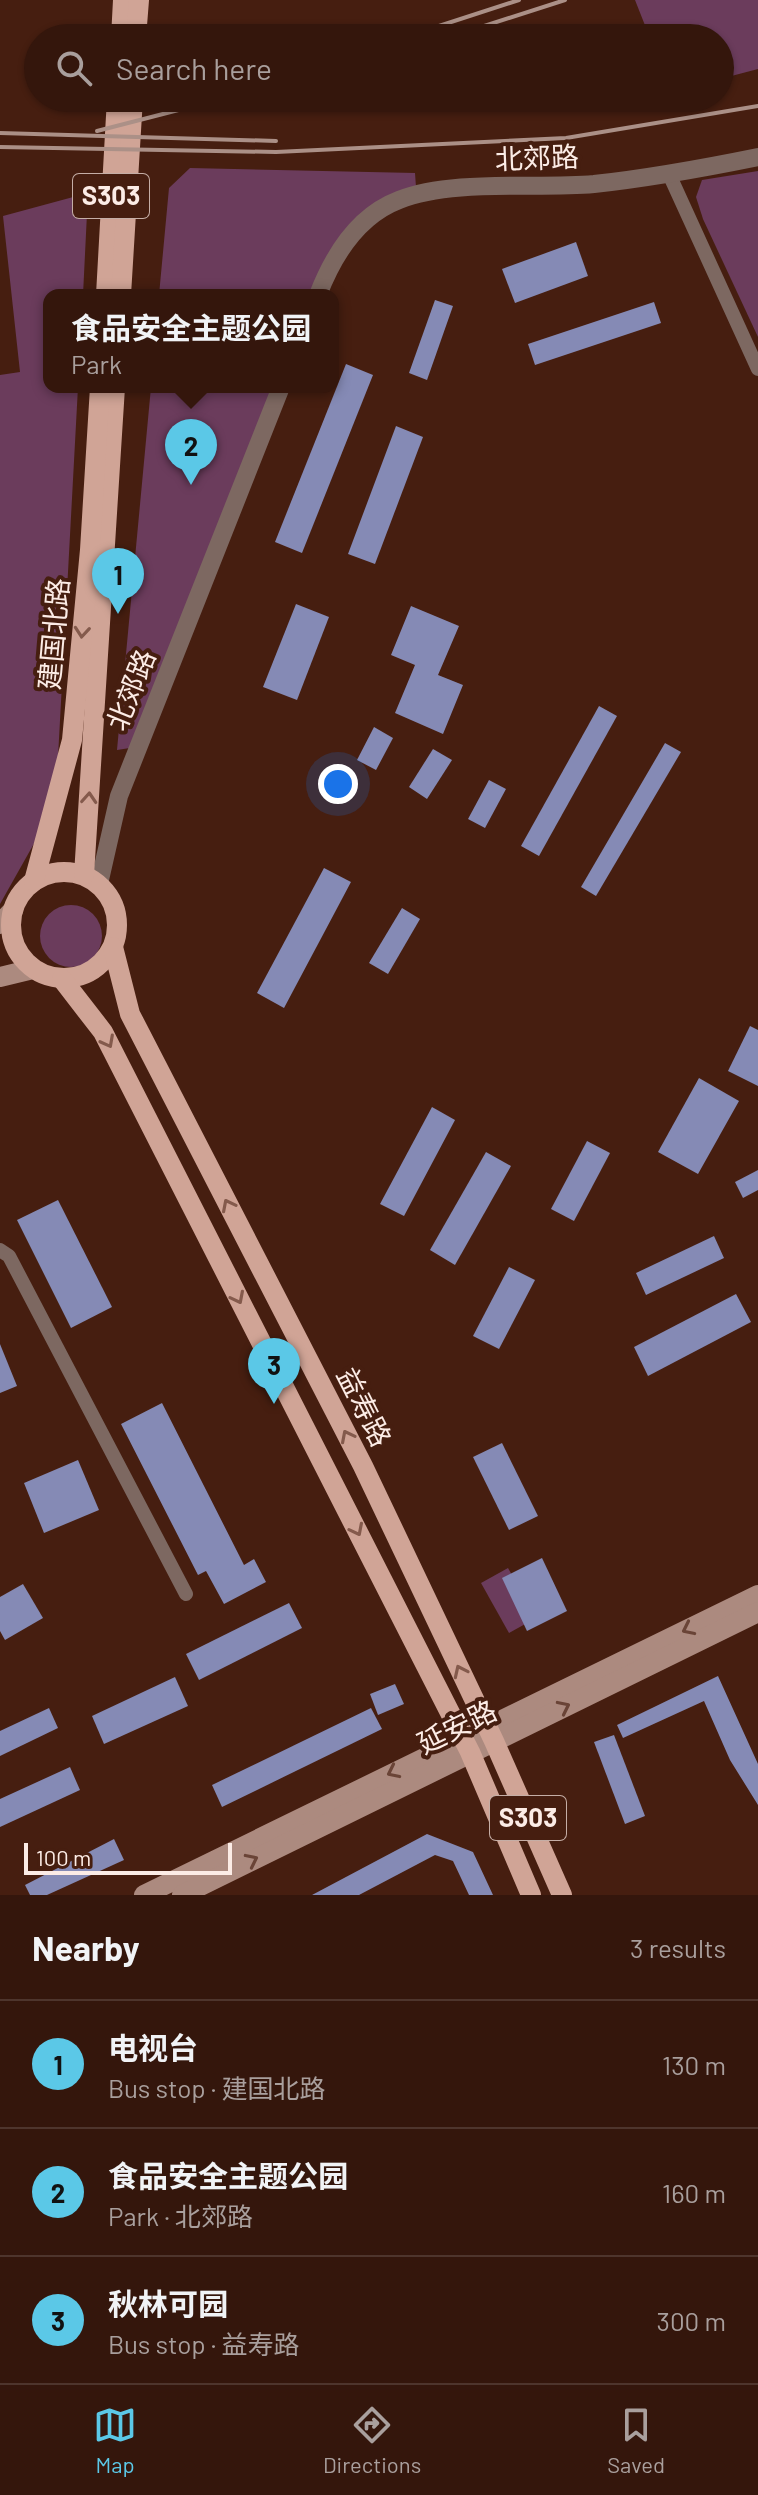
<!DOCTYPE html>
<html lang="en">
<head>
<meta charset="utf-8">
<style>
  :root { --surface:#34160c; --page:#3f231a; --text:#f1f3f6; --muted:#a99f9d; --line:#4e352d; --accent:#5bc8e7 }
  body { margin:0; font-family:Barlow,"Noto Sans SC",sans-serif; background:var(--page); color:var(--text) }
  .scale { position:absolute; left:24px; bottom:20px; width:208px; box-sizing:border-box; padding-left:8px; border:4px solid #fcece6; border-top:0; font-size:22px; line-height:28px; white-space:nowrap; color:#fcece6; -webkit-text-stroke:6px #461e10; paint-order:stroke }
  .you { position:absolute; left:338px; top:784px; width:28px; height:28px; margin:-20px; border:6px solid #fff; border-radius:50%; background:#1a73e8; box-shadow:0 0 0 12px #1a73e833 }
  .badge { display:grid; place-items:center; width:52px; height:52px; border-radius:50%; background:var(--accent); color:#111; font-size:26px; font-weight:700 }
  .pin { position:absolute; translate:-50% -66px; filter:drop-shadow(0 2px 4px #0008) }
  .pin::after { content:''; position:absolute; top:42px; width:28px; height:24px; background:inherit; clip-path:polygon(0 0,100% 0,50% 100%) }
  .popup { position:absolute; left:43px; top:289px; width:296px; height:104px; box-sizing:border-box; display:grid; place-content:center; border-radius:16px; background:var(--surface); filter:drop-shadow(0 2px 6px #0005); font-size:26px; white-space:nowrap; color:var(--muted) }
  .popup b { font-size:30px; color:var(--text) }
  .popup::after { content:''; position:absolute; left:50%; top:100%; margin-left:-16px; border:16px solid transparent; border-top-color:var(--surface) }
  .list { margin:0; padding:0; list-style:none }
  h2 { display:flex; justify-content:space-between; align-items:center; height:104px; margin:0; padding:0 32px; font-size:34px }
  h2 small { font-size:26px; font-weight:400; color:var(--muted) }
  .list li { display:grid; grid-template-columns:52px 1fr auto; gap:24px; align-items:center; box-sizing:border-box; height:128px; padding:0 32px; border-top:2px solid var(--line) }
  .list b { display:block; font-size:30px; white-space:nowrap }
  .list p { margin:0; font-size:26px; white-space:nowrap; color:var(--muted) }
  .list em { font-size:26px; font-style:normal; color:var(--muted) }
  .icon { flex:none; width:44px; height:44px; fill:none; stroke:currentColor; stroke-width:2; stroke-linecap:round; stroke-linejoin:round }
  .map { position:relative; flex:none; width:758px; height:1895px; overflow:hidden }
  .search { position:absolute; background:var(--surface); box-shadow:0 2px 6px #0004; left:24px; right:24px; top:24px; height:88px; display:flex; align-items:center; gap:20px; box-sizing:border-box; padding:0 28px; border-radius:44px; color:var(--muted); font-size:30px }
  .sheet { height:488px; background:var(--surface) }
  nav { display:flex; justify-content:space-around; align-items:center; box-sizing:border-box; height:112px; border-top:2px solid var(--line); background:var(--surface); font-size:22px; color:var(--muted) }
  nav a { display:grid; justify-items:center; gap:4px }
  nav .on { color:var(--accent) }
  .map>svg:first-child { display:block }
  .green { fill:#6b3c5c }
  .building { fill:#858ab5 }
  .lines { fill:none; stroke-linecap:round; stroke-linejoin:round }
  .minor { stroke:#7d6861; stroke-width:14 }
  .tertiary { stroke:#7d6861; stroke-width:18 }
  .secondary { stroke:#ac8a7f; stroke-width:20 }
  .primary { stroke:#d0a496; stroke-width:20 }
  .rail { stroke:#ab9087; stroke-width:4 }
  .oneway { stroke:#845a4c }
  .oneway2 { stroke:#6a4437 }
  .labels { text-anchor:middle; stroke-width:8; stroke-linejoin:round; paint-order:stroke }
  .shield { fill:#461e10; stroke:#c5aea6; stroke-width:2 }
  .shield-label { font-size:26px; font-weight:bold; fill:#fcece6 }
  .street-label { font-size:28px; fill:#fcece6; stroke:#461e10 }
</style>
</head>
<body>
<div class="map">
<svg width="758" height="1895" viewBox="0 0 758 1895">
  <rect width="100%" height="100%" fill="#461e10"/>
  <g class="green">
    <polygon points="635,0 758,0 758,69 720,79 720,38 650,38"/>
    <polygon points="190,168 415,173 416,187 352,222 321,295 159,295 169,188"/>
    <polygon points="758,171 758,337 703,219 696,197 702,180"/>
    <polygon points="88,193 83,295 49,295 49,387 78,387 57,776 36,840 0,904 0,375 20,372 3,216"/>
    <polygon points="151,387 282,387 130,748 117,750"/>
    <circle cx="71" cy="936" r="31"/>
    <polygon points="508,1568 536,1618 509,1633 481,1583"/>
  </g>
  <g class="building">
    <polygon points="576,242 588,276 515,303 502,269"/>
    <polygon points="435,300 453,306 427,380 409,373"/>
    <polygon points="654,302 661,323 535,365 528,344"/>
    <polygon points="346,364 373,375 302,553 275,542"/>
    <polygon points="396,426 423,437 375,564 348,554"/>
    <polygon points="296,604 329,617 297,700 263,687"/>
    <polygon points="411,606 459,626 438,675 463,685 443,734 395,713 415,665 391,655"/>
    <polygon points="599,706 617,716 539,856 521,846"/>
    <polygon points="374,727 393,738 376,770 357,760"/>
    <polygon points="665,743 681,752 596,896 581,887"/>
    <polygon points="433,749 452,760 427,799 409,787"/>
    <polygon points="489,780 506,789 485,828 468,819"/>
    <polygon points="324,868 351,882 284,1008 257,993"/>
    <polygon points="402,908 420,919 388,974 369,963"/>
    <polygon points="750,1026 758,1030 758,1086 728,1071"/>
    <polygon points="699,1078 739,1101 698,1174 658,1152"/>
    <polygon points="432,1107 455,1120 404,1216 380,1204"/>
    <polygon points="587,1141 610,1153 574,1221 551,1209"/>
    <polygon points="486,1152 511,1166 455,1265 430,1250"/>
    <polygon points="758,1170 758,1190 743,1198 735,1182"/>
    <polygon points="58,1200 112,1307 71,1328 17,1220"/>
    <polygon points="714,1236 724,1258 646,1295 636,1273"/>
    <polygon points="509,1267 535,1280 499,1349 473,1336"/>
    <polygon points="736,1294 751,1322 648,1376 634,1347"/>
    <polygon points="0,1344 17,1386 0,1393"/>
    <polygon points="162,1403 244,1565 254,1559 266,1582 224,1604 206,1571 198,1575 121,1424"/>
    <polygon points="502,1443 538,1516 509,1530 473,1457"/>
    <polygon points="78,1460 99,1510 44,1533 24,1483"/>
    <polygon points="542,1558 567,1611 527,1631 502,1578"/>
    <polygon points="23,1584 43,1618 5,1640 0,1631 0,1597"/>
    <polygon points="289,1603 302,1628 199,1680 186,1654"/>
    <polygon points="718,1676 758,1764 758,1805 730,1760 704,1701 623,1738 617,1725"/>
    <polygon points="175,1677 188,1706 104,1744 92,1716"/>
    <polygon points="395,1684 404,1704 378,1715 370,1694"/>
    <polygon points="49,1708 58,1728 0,1756 0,1731"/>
    <polygon points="371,1708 382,1729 222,1807 212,1785"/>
    <polygon points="614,1735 645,1816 625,1824 594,1742"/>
    <polygon points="70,1767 80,1790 0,1827 0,1799"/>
    <polygon points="427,1834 473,1852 493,1895 469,1895 453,1861 435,1855 359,1895 312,1895"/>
    <polygon points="114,1839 124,1860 47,1895 30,1895 25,1885"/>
  </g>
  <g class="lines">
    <g class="minor">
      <polyline points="669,174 758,369"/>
      <polyline points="0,1250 9,1256 186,1594"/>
    </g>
    <g class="tertiary">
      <path d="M318,295C333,256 357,216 399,200C452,179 536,189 594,184C649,178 704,168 758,157"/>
      <polyline points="99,884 119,796 281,387"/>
    </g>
    <g class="secondary">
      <polyline points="0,924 13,910"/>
      <polyline points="0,977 33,969"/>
      <polyline points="144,1895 758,1595"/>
      <polyline points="182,1895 758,1612"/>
    </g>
    <g class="primary">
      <polyline points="121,38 123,0"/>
      <polyline points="136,38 139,0"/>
      <polyline points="106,295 117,98"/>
      <polyline points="121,295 133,98"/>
      <circle cx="64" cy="925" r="53"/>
      <polyline points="84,875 115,387"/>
      <polyline points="34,881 72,740 90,550 100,387"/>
      <polyline points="113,947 130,1014 363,1466 494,1741 562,1895"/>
      <polyline points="62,979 103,1032 470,1752 531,1895"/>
    </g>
    <g class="rail">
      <polyline points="402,38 519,0"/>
      <polyline points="447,38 565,0"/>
      <polyline points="97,131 225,98"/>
      <polyline points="0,133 276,141"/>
      <polyline points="0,147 276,152 566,138 758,106"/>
    </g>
  </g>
  <defs><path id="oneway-chevron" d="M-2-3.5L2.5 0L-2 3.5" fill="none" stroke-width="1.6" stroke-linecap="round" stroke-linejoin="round" transform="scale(2)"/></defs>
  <g class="oneway">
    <use href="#oneway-chevron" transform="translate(82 632) rotate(95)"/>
    <use href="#oneway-chevron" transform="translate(89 798) rotate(-86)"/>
    <use href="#oneway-chevron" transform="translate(108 1042) rotate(62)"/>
    <use href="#oneway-chevron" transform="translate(228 1205) rotate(-117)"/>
    <use href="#oneway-chevron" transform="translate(238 1298) rotate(63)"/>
    <use href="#oneway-chevron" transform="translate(347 1436) rotate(-117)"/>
    <use href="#oneway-chevron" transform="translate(357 1530) rotate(63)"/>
    <use href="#oneway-chevron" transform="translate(460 1671) rotate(-115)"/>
  </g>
  <g class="oneway2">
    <use href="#oneway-chevron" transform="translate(688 1629) rotate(154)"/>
    <use href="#oneway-chevron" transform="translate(564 1707) rotate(-26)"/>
    <use href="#oneway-chevron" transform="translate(393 1772) rotate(154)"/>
    <use href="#oneway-chevron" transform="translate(252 1860) rotate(-26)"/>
  </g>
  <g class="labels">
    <g class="shield">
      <rect x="73" y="174" width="76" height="44" rx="6"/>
      <rect x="490" y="1796" width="76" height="44" rx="6"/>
    </g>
    <g class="shield-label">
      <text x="111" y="205">S303</text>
      <text x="528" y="1827">S303</text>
    </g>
    <g class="street-label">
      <text transform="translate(537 158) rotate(-2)" y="10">北郊路</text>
      <text transform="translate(54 634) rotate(-85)" y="10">建国北路</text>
      <text transform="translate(131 690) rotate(-68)" y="10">北郊路</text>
      <text transform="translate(364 1407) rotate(63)" y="10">益寿路</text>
      <text transform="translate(457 1727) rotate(-26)" y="10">延安路</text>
    </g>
  </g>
</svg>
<div class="scale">100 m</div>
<div class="you"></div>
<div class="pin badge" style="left:118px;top:614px">1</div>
<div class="pin badge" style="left:191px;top:485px">2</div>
<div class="popup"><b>食品安全主题公园</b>Park</div>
<div class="pin badge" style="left:274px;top:1404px">3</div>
<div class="search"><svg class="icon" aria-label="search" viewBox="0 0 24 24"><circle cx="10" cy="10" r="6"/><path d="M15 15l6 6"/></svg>Search here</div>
</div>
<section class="sheet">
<h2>Nearby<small>3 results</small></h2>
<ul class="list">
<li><span class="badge">1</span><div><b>电视台</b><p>Bus stop · 建国北路</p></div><em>130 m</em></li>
<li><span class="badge">2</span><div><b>食品安全主题公园</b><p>Park · 北郊路</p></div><em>160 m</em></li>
<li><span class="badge">3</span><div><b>秋林可园</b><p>Bus stop · 益寿路</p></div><em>300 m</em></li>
</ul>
</section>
<nav>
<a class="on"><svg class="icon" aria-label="map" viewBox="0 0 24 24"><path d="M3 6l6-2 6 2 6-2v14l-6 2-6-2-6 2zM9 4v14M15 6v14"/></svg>Map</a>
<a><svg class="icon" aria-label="directions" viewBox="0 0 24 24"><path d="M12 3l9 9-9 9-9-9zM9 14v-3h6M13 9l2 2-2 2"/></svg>Directions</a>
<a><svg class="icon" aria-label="saved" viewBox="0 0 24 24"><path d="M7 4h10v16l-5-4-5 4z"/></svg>Saved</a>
</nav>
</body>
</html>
